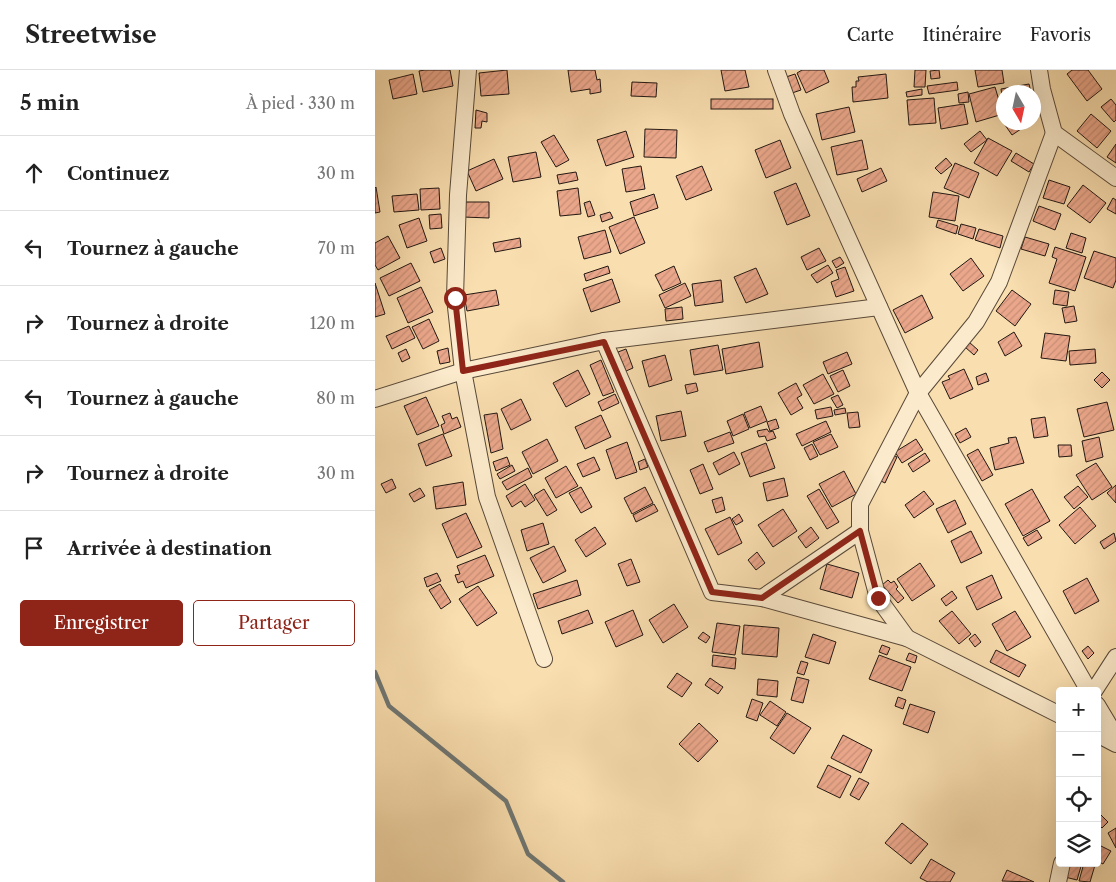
<!DOCTYPE html>
<html lang="fr">
<head>
<meta charset="utf-8">
<style>
  :root { --surface:#fff; --page:#f2f2f2; --text:#222; --muted:#767676; --line:#e0e0e0; --accent:#8f2418 }
  body { margin:0; font-family:"Libre Caslon Text",serif; background:var(--page); color:var(--text) }
  .controls { position:absolute; right:15px; bottom:15px; display:grid; overflow:hidden; border-radius:5px; box-shadow:0 5px 20px #0002 }
  .controls button { width:45px; height:45px; display:grid; place-items:center; padding:0; border:0; border-bottom:1px solid var(--line); background:var(--surface); color:var(--text); font:25px sans-serif }
  .compass { position:absolute; left:621px; top:15px; width:45px; height:45px; border-radius:50%; background:var(--surface); box-shadow:0 5px 20px #0002; rotate:171deg }
  .stop { position:absolute; width:15px; height:15px; margin:-11px; border:4px solid #8f2418; border-radius:50%; background:#fff }
  .stop.end { background:#8f2418; border-color:#fff; box-shadow:0 1px 5px #0008 }
  .list { margin:0; padding:0; list-style:none }
  h2 { display:flex; justify-content:space-between; align-items:center; height:65px; margin:0; padding:0 20px; font-size:21px }
  h2 small { font-size:16px; font-weight:400; color:var(--muted) }
  .list li { display:grid; grid-template-columns:32px 1fr auto; gap:15px; align-items:center; box-sizing:border-box; height:75px; padding:0 20px; border-top:1px solid var(--line) }
  .list b { display:block; font-size:19px; white-space:nowrap }
  .list em { font-size:16px; font-style:normal; color:var(--muted) }
  .actions { display:flex; gap:10px; padding:15px 20px }
  .actions a { flex:1; padding:11px 0; border:1px solid var(--accent); border-radius:5px; text-align:center; font-size:18px; color:var(--accent) }
  .actions .main { background:var(--accent); color:#fff }
  .icon { flex:none; width:28px; height:28px; fill:none; stroke:currentColor; stroke-width:2; stroke-linecap:round; stroke-linejoin:round }
  .map { position:relative; flex:none; width:741px; height:812px; overflow:hidden }
  header { display:flex; align-items:center; gap:30px; box-sizing:border-box; height:70px; padding:0 25px; background:var(--surface); border-bottom:1px solid var(--line) }
  header strong { font-size:24px }
  nav { display:flex; gap:28px; margin-inline-start:auto; font-size:18px }
  main { display:flex }
  aside { flex:1; background:var(--surface) }
  .map>svg:first-child { display:block }
  .lines { fill:none; stroke-linecap:round; stroke-linejoin:round }
  .stream { stroke:#707875; stroke-width:4.5 }
  .building { fill:url(#building-hatch); stroke:#221712 }
  .minor-casing { stroke:#584939; stroke-width:18 }
  .minor { stroke:#fbeacb; stroke-width:16 }
  .route { stroke:#8f2418; stroke-width:6 }
</style>
</head>
<body>
<header>
<strong>Streetwise</strong>
<nav><a>Carte</a><a>Itinéraire</a><a>Favoris</a></nav>
</header>
<main>
<aside>
<h2>5 min<small>À pied · 330 m</small></h2>
<ul class="list">
<li><svg class="icon" aria-label="ahead" viewBox="0 0 24 24"><path d="M12 20V5M6 11l6-6 6 6"/></svg><div><b>Continuez</b></div><em>30 m</em></li>
<li><svg class="icon" aria-label="left" viewBox="0 0 24 24"><path d="M17 20v-9H6M10 6l-5 5 5 5"/></svg><div><b>Tournez à gauche</b></div><em>70 m</em></li>
<li><svg class="icon" aria-label="right" viewBox="0 0 24 24"><path d="M7 20v-9h11M14 6l5 5-5 5"/></svg><div><b>Tournez à droite</b></div><em>120 m</em></li>
<li><svg class="icon" aria-label="left" viewBox="0 0 24 24"><path d="M17 20v-9H6M10 6l-5 5 5 5"/></svg><div><b>Tournez à gauche</b></div><em>80 m</em></li>
<li><svg class="icon" aria-label="right" viewBox="0 0 24 24"><path d="M7 20v-9h11M14 6l5 5-5 5"/></svg><div><b>Tournez à droite</b></div><em>30 m</em></li>
<li><svg class="icon" aria-label="arrive" viewBox="0 0 24 24"><path d="M6 21V4h12l-3 4 3 4H6"/></svg><div><b>Arrivée à destination</b></div></li>
</ul>
<div class="actions"><a class="main">Enregistrer</a><a>Partager</a></div>
</aside>
<div class="map">
<svg width="741" height="812" viewBox="0 0 741 812">
  <defs>
    <pattern id="building-hatch" width="6" height="6" patternUnits="userSpaceOnUse" patternTransform="scale(1.25)"><rect width="6" height="6" fill="#eba78b"/><path d="M-1 1l2-2M0 6l6-6M5 7l2-2" fill="none" stroke="#c98f77"/></pattern>
  </defs>
  <rect width="100%" height="100%" fill="#f9deaf"/>
  <filter id="stains"><feTurbulence type="fractalNoise" baseFrequency=".004" numOctaves="4"/><feColorMatrix values="0 0 0 0 .2 0 0 0 0 .09 0 0 0 0 .02 0 0 0 .5 -.17"/></filter>
  <radialGradient id="worn" r=".72"><stop offset=".6" stop-color="#630" stop-opacity="0"/><stop offset="1" stop-color="#630" stop-opacity=".3"/></radialGradient>
  <g class="lines">
    <polyline class="stream" points="0,602 14,636 131,731 153,784 188,812"/>
  </g>
  <g class="building">
    <polygon points="50,0 75,0 78,16 48,22 44,1"/>
    <polygon points="132,0 134,24 106,26 104,3"/>
    <polygon points="193,0 220,0 222,10 225,9 226,22 215,24 215,19 196,22"/>
    <polygon points="346,0 370,0 374,17 350,21"/>
    <polygon points="427,0 449,0 454,12 431,23 422,3"/>
    <polygon points="540,0 551,0 550,17 539,17"/>
    <polygon points="564,0 565,8 556,9 555,1"/>
    <polygon points="600,0 627,0 629,13 603,17"/>
    <polygon points="697,0 713,0 727,19 712,31 692,4"/>
    <polygon points="38,4 42,24 18,29 14,10"/>
    <polygon points="420,4 426,20 417,23 411,7"/>
    <polygon points="511,4 513,28 478,32 477,17 481,17 481,11 484,11 483,7"/>
    <polygon points="257,12 282,13 281,27 256,26"/>
    <polygon points="582,12 583,20 554,24 552,16"/>
    <polygon points="654,14 656,22 628,22 628,33 626,19"/>
    <polygon points="620,17 628,44 601,52 594,24"/>
    <polygon points="547,19 547,25 532,27 531,22"/>
    <polygon points="593,22 594,32 584,33 583,24"/>
    <polygon points="559,28 561,53 534,55 532,30"/>
    <rect x="336" y="29" width="62" height="10"/>
    <polygon points="736,29 741,35 741,50 739,52 726,37"/>
    <polygon points="589,34 593,54 566,59 563,38"/>
    <polygon points="474,37 480,62 447,70 441,44"/>
    <polygon points="101,40 112,43 112,52 107,51 106,58 100,58"/>
    <polygon points="716,44 736,61 722,78 702,61"/>
    <polygon points="633,52 642,52 646,59 637,65 630,55"/>
    <polygon points="270,59 302,60 301,88 269,87"/>
    <polygon points="251,61 259,87 231,96 222,70"/>
    <polygon points="605,61 612,70 596,82 589,74"/>
    <polygon points="179,65 194,90 181,97 166,72"/>
    <polygon points="613,68 637,81 622,106 599,93"/>
    <polygon points="405,70 416,98 391,108 380,80"/>
    <polygon points="487,70 493,99 462,105 456,77"/>
    <polygon points="741,74 741,93 732,87"/>
    <polygon points="161,82 166,107 138,112 133,87"/>
    <polygon points="641,83 659,94 654,102 636,91"/>
    <polygon points="571,88 577,95 566,104 560,98"/>
    <polygon points="119,89 128,109 101,121 92,101"/>
    <polygon points="580,93 604,103 594,128 569,118"/>
    <polygon points="266,96 270,119 251,122 247,99"/>
    <polygon points="327,96 337,120 311,130 301,106"/>
    <polygon points="506,98 512,111 487,122 482,109"/>
    <polygon points="201,102 203,110 184,114 182,105"/>
    <polygon points="674,110 695,117 689,134 668,128"/>
    <polygon points="421,113 435,146 412,155 399,122"/>
    <polygon points="708,115 731,133 715,153 692,136"/>
    <polygon points="1,117 5,142 0,143 0,118"/>
    <polygon points="64,118 65,139 46,140 45,119"/>
    <polygon points="203,118 206,144 185,146 182,121"/>
    <polygon points="558,122 584,126 580,151 554,147"/>
    <polygon points="42,124 44,140 19,142 17,126"/>
    <polygon points="279,124 283,138 259,146 255,132"/>
    <polygon points="738,128 741,130 741,144 732,139"/>
    <polygon points="215,131 220,145 213,147 209,133"/>
    <polygon points="88,132 114,132 114,148 88,147"/>
    <polygon points="664,136 686,144 680,160 658,151"/>
    <polygon points="235,142 238,148 227,152 225,145"/>
    <polygon points="66,144 67,158 55,159 54,145"/>
    <polygon points="259,147 270,173 245,184 234,157"/>
    <polygon points="44,148 52,171 32,178 24,155"/>
    <polygon points="563,150 583,156 581,164 561,157"/>
    <polygon points="586,154 601,158 598,169 583,164"/>
    <polygon points="604,159 628,166 625,178 600,170"/>
    <polygon points="230,160 236,182 209,189 203,167"/>
    <polygon points="696,163 711,168 707,183 691,178"/>
    <polygon points="13,166 25,188 3,200 0,195 0,173"/>
    <polygon points="650,167 674,174 670,186 646,179"/>
    <polygon points="145,168 146,177 120,182 118,173"/>
    <polygon points="680,177 711,187 700,221 674,213 682,189 677,187"/>
    <polygon points="66,178 70,189 59,193 55,182"/>
    <polygon points="444,178 451,191 432,200 426,187"/>
    <polygon points="719,181 741,188 741,210 738,218 709,208"/>
    <polygon points="465,187 469,193 461,198 457,191"/>
    <polygon points="596,188 609,206 588,221 575,204"/>
    <polygon points="36,193 45,211 14,226 5,208"/>
    <polygon points="453,195 458,203 442,213 436,205"/>
    <polygon points="233,196 235,203 211,211 209,204"/>
    <polygon points="299,196 306,213 288,221 280,205"/>
    <polygon points="470,197 479,221 461,227 456,212 464,209 461,200"/>
    <polygon points="381,198 393,224 371,233 359,207"/>
    <polygon points="237,209 245,232 216,242 208,219"/>
    <polygon points="346,210 348,232 320,236 317,214"/>
    <polygon points="0,213 10,244 0,247"/>
    <polygon points="310,213 316,226 290,238 284,225"/>
    <polygon points="46,217 58,242 33,253 22,228"/>
    <polygon points="121,220 124,235 92,241 89,225"/>
    <polygon points="637,220 656,234 640,256 621,241"/>
    <polygon points="680,220 694,222 692,236 678,234"/>
    <polygon points="547,225 558,248 530,263 518,240"/>
    <polygon points="699,236 702,251 690,253 687,238"/>
    <polygon points="307,237 308,249 291,251 290,239"/>
    <polygon points="54,249 64,271 48,279 37,257"/>
    <polygon points="34,256 40,268 17,279 11,266"/>
    <polygon points="639,262 647,276 630,286 623,272"/>
    <polygon points="670,263 695,266 691,291 666,288"/>
    <polygon points="384,272 388,297 351,304 347,279"/>
    <polygon points="594,272 603,280 599,285 590,277"/>
    <polygon points="343,275 348,300 319,305 315,280"/>
    <polygon points="73,278 75,292 65,294 62,281"/>
    <polygon points="31,279 35,288 27,292 23,283"/>
    <polygon points="251,279 258,298 251,301 243,282"/>
    <polygon points="720,279 721,293 695,295 694,281"/>
    <polygon points="472,282 477,294 453,304 448,292"/>
    <polygon points="290,285 297,310 274,317 267,291"/>
    <polygon points="226,290 239,322 228,326 215,295"/>
    <polygon points="589,299 598,319 575,329 567,312 575,309 573,306"/>
    <polygon points="203,300 215,324 191,337 178,313"/>
    <polygon points="468,300 475,316 463,322 455,306"/>
    <polygon points="727,302 735,310 727,318 719,310"/>
    <polygon points="611,303 614,311 603,315 601,307"/>
    <polygon points="448,304 459,324 439,334 428,315"/>
    <polygon points="321,313 323,321 312,324 310,315"/>
    <polygon points="421,313 427,325 422,328 428,338 416,345 403,323"/>
    <polygon points="240,324 244,333 227,341 223,332"/>
    <polygon points="463,325 468,335 462,338 456,328"/>
    <polygon points="51,327 64,356 42,365 29,336"/>
    <polygon points="146,329 156,350 136,360 126,339"/>
    <polygon points="732,332 739,360 709,367 702,339"/>
    <polygon points="386,336 392,351 375,358 369,343"/>
    <polygon points="456,337 458,346 442,349 440,340"/>
    <polygon points="470,338 471,343 460,345 459,340"/>
    <polygon points="306,341 311,366 286,371 281,346"/>
    <polygon points="483,342 485,357 474,358 472,343"/>
    <polygon points="75,343 77,349 82,347 86,357 69,364 66,355 70,353 67,346"/>
    <polygon points="122,343 128,379 116,383 109,345"/>
    <polygon points="368,344 374,359 358,366 352,351"/>
    <polygon points="226,345 236,367 210,379 200,357"/>
    <polygon points="670,347 673,366 659,368 656,349"/>
    <polygon points="401,349 404,358 395,361 392,352"/>
    <polygon points="451,351 456,362 427,376 421,364"/>
    <polygon points="591,358 596,367 585,373 580,364"/>
    <polygon points="392,359 394,362 398,361 401,368 392,371 390,366 384,367 382,361"/>
    <polygon points="355,362 359,373 333,382 329,372"/>
    <polygon points="68,364 77,386 51,396 43,374"/>
    <polygon points="456,364 463,377 445,385 438,372"/>
    <polygon points="641,367 649,393 620,400 615,378 634,373 633,368"/>
    <polygon points="724,367 728,387 711,392 707,371"/>
    <polygon points="172,369 183,391 158,404 147,382"/>
    <polygon points="541,369 548,380 527,393 520,382"/>
    <polygon points="252,372 262,402 241,409 231,380"/>
    <polygon points="391,373 400,398 375,407 366,383"/>
    <polygon points="437,374 443,386 435,390 429,378"/>
    <polygon points="683,375 696,375 697,386 684,387"/>
    <polygon points="603,379 618,405 607,411 592,385"/>
    <polygon points="359,382 365,394 344,405 338,393"/>
    <polygon points="514,383 522,387 510,413 502,409"/>
    <polygon points="550,383 555,391 538,402 533,394"/>
    <polygon points="132,387 135,395 121,401 118,392"/>
    <polygon points="219,387 225,400 208,407 202,394"/>
    <polygon points="270,389 273,397 265,400 263,392"/>
    <polygon points="721,393 737,417 717,430 701,405"/>
    <polygon points="328,394 338,419 325,424 315,400"/>
    <polygon points="137,395 140,401 125,409 122,404"/>
    <polygon points="191,396 203,416 181,428 170,408"/>
    <polygon points="153,398 157,407 132,420 127,412"/>
    <polygon points="469,401 481,424 457,437 444,414"/>
    <polygon points="409,408 413,426 392,431 388,413"/>
    <polygon points="17,409 21,418 11,423 6,414"/>
    <polygon points="88,412 91,435 61,439 58,417"/>
    <polygon points="150,414 160,430 150,437 146,431 137,437 131,426"/>
    <polygon points="741,415 741,433 732,423"/>
    <polygon points="703,416 713,427 699,439 689,427"/>
    <polygon points="206,417 217,437 206,443 194,423"/>
    <polygon points="270,417 278,433 257,444 249,428"/>
    <polygon points="45,418 50,426 39,432 34,424"/>
    <polygon points="169,419 182,440 172,446 159,425"/>
    <polygon points="444,419 464,452 452,459 432,426"/>
    <polygon points="657,419 675,451 648,466 630,434"/>
    <polygon points="549,421 559,434 539,448 530,435"/>
    <polygon points="347,427 350,440 341,443 337,430"/>
    <polygon points="580,430 591,454 573,463 561,439"/>
    <polygon points="279,434 283,441 261,452 258,445"/>
    <polygon points="705,437 721,456 700,474 684,455"/>
    <polygon points="408,439 422,461 398,477 383,455"/>
    <polygon points="91,443 107,477 82,488 67,454"/>
    <polygon points="364,444 368,451 361,455 357,449"/>
    <polygon points="355,447 367,473 343,485 330,459"/>
    <polygon points="168,453 174,474 152,481 146,460"/>
    <polygon points="220,457 231,474 211,487 200,470"/>
    <polygon points="436,457 444,468 431,478 423,467"/>
    <polygon points="662,460 667,468 653,476 648,468"/>
    <polygon points="596,461 607,483 586,493 576,471"/>
    <polygon points="739,463 741,471 729,479 725,472"/>
    <polygon points="179,476 191,501 168,513 155,488"/>
    <polygon points="382,482 390,493 381,500 373,490"/>
    <polygon points="110,485 119,506 91,518 88,511 83,513 80,505 85,504 82,496"/>
    <polygon points="256,489 265,512 252,516 243,494"/>
    <polygon points="545,493 560,516 537,531 522,509"/>
    <polygon points="452,494 484,503 477,528 445,519"/>
    <polygon points="62,503 66,511 52,517 49,508"/>
    <polygon points="617,505 627,528 602,540 591,517"/>
    <polygon points="712,508 724,531 700,544 688,521"/>
    <polygon points="202,510 206,525 163,539 158,524"/>
    <polygon points="513,510 516,513 519,511 523,517 521,519 529,528 523,533 507,515"/>
    <polygon points="65,514 76,532 66,539 54,520"/>
    <polygon points="103,516 122,543 102,556 84,529"/>
    <polygon points="577,521 582,528 571,536 566,529"/>
    <polygon points="299,534 313,557 288,573 274,550"/>
    <polygon points="213,540 218,553 187,564 183,551"/>
    <polygon points="258,540 268,565 241,577 230,552"/>
    <polygon points="577,541 596,564 584,574 564,551"/>
    <polygon points="640,541 656,567 632,581 617,554"/>
    <polygon points="342,553 365,556 360,585 337,582"/>
    <polygon points="369,555 404,558 402,587 367,584"/>
    <polygon points="328,562 335,567 331,573 323,568"/>
    <polygon points="438,564 461,572 454,594 430,587"/>
    <polygon points="600,564 606,572 600,577 594,569"/>
    <polygon points="507,575 515,578 512,585 504,582"/>
    <polygon points="713,576 719,583 713,589 707,581"/>
    <polygon points="621,580 651,595 644,607 615,592"/>
    <polygon points="534,583 542,586 540,593 531,590"/>
    <polygon points="338,585 361,588 360,599 337,596"/>
    <polygon points="504,585 536,597 527,621 494,609"/>
    <polygon points="426,591 433,593 429,605 422,603"/>
    <polygon points="302,603 317,613 307,627 292,617"/>
    <polygon points="422,607 434,610 428,633 416,630"/>
    <polygon points="335,608 348,617 343,624 330,615"/>
    <polygon points="383,609 403,611 402,627 382,625"/>
    <polygon points="523,627 531,630 528,639 520,636"/>
    <polygon points="377,629 388,633 382,651 371,647"/>
    <polygon points="395,631 411,642 402,656 385,645"/>
    <polygon points="535,634 560,642 553,663 528,654"/>
    <polygon points="412,643 436,658 419,684 395,668"/>
    <polygon points="324,653 343,671 323,692 304,674"/>
    <polygon points="468,665 497,680 486,703 456,688"/>
    <polygon points="453,695 476,706 465,728 442,717"/>
    <polygon points="484,708 494,713 484,730 475,725"/>
    <polygon points="724,743 733,752 727,758 722,753 722,744"/>
    <polygon points="527,753 553,774 536,794 510,773"/>
    <polygon points="741,758 741,778 733,763"/>
    <polygon points="722,774 736,781 728,794 722,791"/>
    <polygon points="556,789 580,803 575,812 553,812 545,808"/>
    <polygon points="694,793 707,793 702,810 690,807"/>
    <polygon points="709,793 720,795 715,812 704,811"/>
    <polygon points="632,800 659,812 627,811"/>
  </g>
  <g class="lines">
    <g class="minor-casing">
      <g id="minor">
        <polyline points="93,0 83,125 80,228 88,301 112,427 169,589"/>
        <polyline points="401,0 417,44 543,323 714,621"/>
        <polyline points="664,0 667,19 679,63 741,108"/>
        <polyline points="229,271 337,522 387,528 532,568 685,645"/>
        <polyline points="0,329 88,301 229,271 504,237"/>
        <polyline points="387,528 485,461"/>
        <polyline points="532,568 503,528 485,461 485,434 543,323 601,252 624,212 679,63"/>
        <polyline points="719,621 741,587"/>
        <polyline points="722,635 741,667"/>
        <polyline points="722,664 741,674"/>
        <polyline points="683,812 687,793"/>
      </g>
    </g>
    <use href="#minor" class="minor"/>
  </g>
  <g class="lines">
    <polyline class="route" points="80,228 88,301 229,272 337,522 387,528 485,461 503,528"/>
  </g>
  <rect width="100%" height="100%" filter="url(#stains)"/>
  <rect width="100%" height="100%" fill="url(#worn)"/>
</svg>
<div class="controls">
<button>+</button>
<button>−</button>
<button><svg class="icon" aria-label="locate" viewBox="0 0 24 24"><circle cx="12" cy="12" r="6"/><path d="M12 2v4M12 18v4M2 12h4M18 12h4"/></svg></button>
<button><svg class="icon" aria-label="layers" viewBox="0 0 24 24"><path d="M12 4l9 5-9 5-9-5zM3 14l9 5 9-5"/></svg></button>
</div>
<svg class="compass" viewBox="-18 -18 36 36"><path d="M0-13l5 13h-10z" fill="#e53935"/><path d="M0 13l5-13h-10z" fill="#767676"/></svg>
<div class="stop" style="left:80px;top:228px"></div>
<div class="stop end" style="left:503px;top:528px"></div>
</div>
</main>
</body>
</html>
